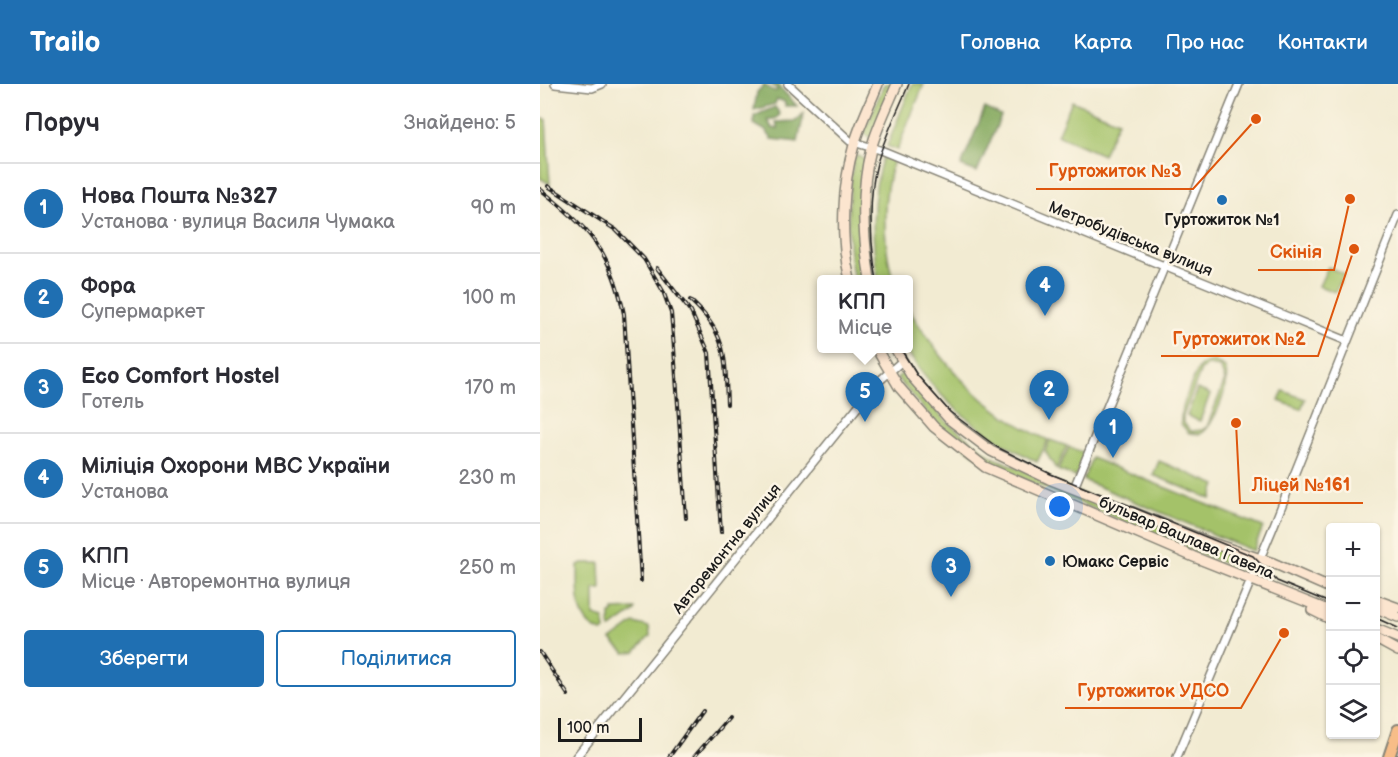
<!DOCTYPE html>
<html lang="uk">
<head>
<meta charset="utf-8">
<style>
  :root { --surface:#fff; --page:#f7f7f7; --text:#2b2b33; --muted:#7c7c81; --line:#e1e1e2; --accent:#1f6fb2 }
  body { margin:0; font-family:"Balsamiq Sans",sans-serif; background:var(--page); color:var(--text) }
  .controls { position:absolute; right:18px; bottom:18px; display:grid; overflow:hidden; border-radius:6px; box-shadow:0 2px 4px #0004 }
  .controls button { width:54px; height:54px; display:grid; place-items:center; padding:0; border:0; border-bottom:2px solid var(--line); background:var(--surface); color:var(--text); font:30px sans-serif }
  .scale { position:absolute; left:18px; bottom:15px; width:84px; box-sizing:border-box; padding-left:6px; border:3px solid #1c1c1c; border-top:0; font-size:16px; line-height:21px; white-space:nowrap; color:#1c1c1c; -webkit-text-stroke:4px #fcf5e5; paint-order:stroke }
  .you { position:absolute; left:520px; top:423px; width:21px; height:21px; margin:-15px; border:4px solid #fff; border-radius:50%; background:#1a73e8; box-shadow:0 0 0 9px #1a73e833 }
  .badge { display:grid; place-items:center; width:39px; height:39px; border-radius:50%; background:var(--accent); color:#fff; font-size:20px; font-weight:700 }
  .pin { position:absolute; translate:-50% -50px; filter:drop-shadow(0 2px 3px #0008) }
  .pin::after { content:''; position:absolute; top:32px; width:21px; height:18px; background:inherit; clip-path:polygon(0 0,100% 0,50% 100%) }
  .popup { position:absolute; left:277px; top:191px; width:96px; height:78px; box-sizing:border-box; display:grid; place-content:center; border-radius:6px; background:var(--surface); filter:drop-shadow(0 2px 4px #0005); font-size:20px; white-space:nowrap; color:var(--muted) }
  .popup b { font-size:22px; color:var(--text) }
  .popup::after { content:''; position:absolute; left:50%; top:100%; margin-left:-12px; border:12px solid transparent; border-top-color:var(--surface) }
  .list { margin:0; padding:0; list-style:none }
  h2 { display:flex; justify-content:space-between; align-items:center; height:78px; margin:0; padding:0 24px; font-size:26px }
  h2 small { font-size:20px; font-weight:400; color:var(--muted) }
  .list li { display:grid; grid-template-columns:39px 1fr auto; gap:18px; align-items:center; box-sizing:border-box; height:90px; padding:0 24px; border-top:2px solid var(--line) }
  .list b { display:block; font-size:22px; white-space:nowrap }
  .list p { margin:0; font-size:20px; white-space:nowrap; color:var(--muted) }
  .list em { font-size:20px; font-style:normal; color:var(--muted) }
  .actions { display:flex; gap:12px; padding:18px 24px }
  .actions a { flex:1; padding:14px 0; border:2px solid var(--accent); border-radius:6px; text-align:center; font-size:21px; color:var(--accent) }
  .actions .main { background:var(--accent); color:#fff }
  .icon { flex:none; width:33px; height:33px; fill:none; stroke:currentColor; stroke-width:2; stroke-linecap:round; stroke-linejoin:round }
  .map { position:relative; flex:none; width:858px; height:673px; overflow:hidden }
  header { display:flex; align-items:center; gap:36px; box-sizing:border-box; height:84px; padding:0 30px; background:var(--accent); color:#fff }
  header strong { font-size:28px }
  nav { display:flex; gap:33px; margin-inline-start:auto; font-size:21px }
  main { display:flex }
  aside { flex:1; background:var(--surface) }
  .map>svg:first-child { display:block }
  .green { fill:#a4c269; stroke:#606f42; stroke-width:1.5; fill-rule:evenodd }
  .forest { fill:#83a85d; stroke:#50623c; stroke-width:1.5 }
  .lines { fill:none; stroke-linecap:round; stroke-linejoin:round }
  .minor-casing { stroke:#878477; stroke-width:10 }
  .secondary-casing { stroke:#878477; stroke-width:12 }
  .primary-casing { stroke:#878477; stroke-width:14 }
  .minor { stroke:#fff; stroke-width:7 }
  .secondary { stroke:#fce5cf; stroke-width:9 }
  .primary { stroke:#f7bd88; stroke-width:10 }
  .tram { stroke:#1c1c1c; stroke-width:1.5 }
  .rail-casing { stroke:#1c1c1c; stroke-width:4 }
  .rail { stroke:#fcf5e5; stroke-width:1.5; stroke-dasharray:4.5; stroke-linecap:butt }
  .poi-dot { fill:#1f6fb2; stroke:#fcf5e5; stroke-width:2 }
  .labels { text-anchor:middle; stroke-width:5; stroke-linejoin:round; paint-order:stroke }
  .poi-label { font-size:16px; font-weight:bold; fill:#1c1c1c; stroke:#fcf5e5 }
  .street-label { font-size:16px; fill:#1c1c1c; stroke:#fcf5e5 }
  .leader { fill:none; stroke:#de560d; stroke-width:2 }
  .callout-dot { fill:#de560d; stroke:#fcf5e5; stroke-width:2 }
  .callout-label { font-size:18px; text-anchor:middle; font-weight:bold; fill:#de560d; stroke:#fcf5e5; stroke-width:5; stroke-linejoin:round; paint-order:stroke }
</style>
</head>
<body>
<header>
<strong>Trailo</strong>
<nav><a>Головна</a><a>Карта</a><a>Про нас</a><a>Контакти</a></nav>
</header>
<main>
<aside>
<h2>Поруч<small>Знайдено: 5</small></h2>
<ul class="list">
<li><span class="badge">1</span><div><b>Нова Пошта №327</b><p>Установа · вулиця Василя Чумака</p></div><em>90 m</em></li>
<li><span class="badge">2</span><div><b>Фора</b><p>Супермаркет</p></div><em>100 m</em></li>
<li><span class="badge">3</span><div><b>Eco Comfort Hostel</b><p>Готель</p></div><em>170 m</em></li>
<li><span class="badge">4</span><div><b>Міліція Охорони МВС України</b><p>Установа</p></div><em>230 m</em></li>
<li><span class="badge">5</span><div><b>КПП</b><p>Місце · Авторемонтна вулиця</p></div><em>250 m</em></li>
</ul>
<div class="actions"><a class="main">Зберегти</a><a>Поділитися</a></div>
</aside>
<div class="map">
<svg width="858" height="673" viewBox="0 0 858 673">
  <rect width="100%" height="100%" fill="#fcf5e5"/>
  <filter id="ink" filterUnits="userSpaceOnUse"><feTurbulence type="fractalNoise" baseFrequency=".0167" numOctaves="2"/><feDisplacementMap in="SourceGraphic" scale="12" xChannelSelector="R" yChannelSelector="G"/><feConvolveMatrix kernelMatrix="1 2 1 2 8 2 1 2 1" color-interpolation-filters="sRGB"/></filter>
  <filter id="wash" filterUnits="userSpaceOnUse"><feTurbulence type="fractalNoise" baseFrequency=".008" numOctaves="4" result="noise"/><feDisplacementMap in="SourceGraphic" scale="24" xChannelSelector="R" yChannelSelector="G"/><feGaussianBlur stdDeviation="1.35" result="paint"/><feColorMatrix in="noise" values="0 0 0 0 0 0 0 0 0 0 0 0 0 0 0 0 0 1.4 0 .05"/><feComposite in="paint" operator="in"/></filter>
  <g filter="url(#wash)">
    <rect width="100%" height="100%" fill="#f2ebd2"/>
    <g class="green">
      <polygon points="344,0 355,0 331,55 324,49"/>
      <polygon points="372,0 384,0 357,66 347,62"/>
      <polygon points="532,17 578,37 563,71 517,51"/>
      <polygon points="0,35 6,35 10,100 0,94"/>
      <path d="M317,71L326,76L327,195H314C305,156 308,113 314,74Z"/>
      <path d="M343,72L354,76C341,111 343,160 353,195H338C331,156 331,111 343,72Z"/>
      <polygon points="788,183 804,190 795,208 779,202"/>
      <path d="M369,226C406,285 444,327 508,356L497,378C442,350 398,318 366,265L368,264Z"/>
      <path d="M674,277L685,284C692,297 674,344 660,350L649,349L641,340C639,329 653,290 661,282C665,278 669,278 674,277ZM668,281L680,283L685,296L667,343L662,346L651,347L643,338V332L661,286Z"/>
      <polygon points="362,289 406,337 452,373 713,480 709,490 447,380 399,343 357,294"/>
      <polygon points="657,305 670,310 660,337 647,332"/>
      <polygon points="743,307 765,315 761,325 739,317"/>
      <polygon points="510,356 527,362 516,385 505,367"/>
      <polygon points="529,363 545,369 536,393 518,386"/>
      <polygon points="552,374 723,443 713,467 543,396"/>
      <polygon points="619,377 676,401 671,415 613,391"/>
      <path d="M42,479H60L61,505H54V532L64,535L65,547L62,548C33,539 39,505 38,481Z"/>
      <polygon points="95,525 95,527 70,545 70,530 73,529 73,526"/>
      <polygon points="94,539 109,543 110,552 95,568 85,569 71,556"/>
    </g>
    <g class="forest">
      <polygon points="231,0 237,0 257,22 245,22 245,18 237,15 235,20 214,26 217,8 224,1 234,7 238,6"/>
      <polygon points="235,23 240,30 237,34 228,36 232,44 238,45 236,38 256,37 264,29 258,58 232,55 226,47 214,40 214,32"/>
      <polygon points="445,24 461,32 437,88 421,82"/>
    </g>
  </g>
  <g filter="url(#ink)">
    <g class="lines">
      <g class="minor-casing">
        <g id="minor">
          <polyline points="15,0 52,4 62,0"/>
          <polyline points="248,0 310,57 343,67 807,257"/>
          <polyline points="534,404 699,0"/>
          <polyline points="36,673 336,300 362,277"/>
          <polyline points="637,673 732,446 858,131"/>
        </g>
      </g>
      <g class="secondary-casing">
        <g id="secondary">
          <path d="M310,196C300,154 302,102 314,61C320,40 330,20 338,0"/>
          <path d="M330,196C323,152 320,108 331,65C337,43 348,21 357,0"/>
          <polyline points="336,264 359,303 394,343 445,383 654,473 790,527"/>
          <polyline points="355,264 372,293 410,336 451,367 509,395 669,458 733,479 790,504"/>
          <polyline points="836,516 858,524"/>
          <polyline points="836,524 858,533"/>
          <polyline points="772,526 790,535"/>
          <polyline points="836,545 858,554"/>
          <polyline points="836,555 858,567"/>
        </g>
      </g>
      <g class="primary-casing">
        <polyline id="primary" points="849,673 858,646"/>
      </g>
      <use href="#minor" class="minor"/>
      <use href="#secondary" class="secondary"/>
      <use href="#primary" class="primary"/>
      <g class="tram">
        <path d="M337,196C330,160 328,114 337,79C345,52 358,26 369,0"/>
        <polyline points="360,264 377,291 410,328 457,363 511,390 713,472 737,497 790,519"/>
        <polyline points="836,534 858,544"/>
        <polyline points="857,673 858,671"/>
      </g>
      <g class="rail-casing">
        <g id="rail">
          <polyline points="8,102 76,146 104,175 123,207 131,229 134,264 146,434"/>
          <path d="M0,105C49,145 71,166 84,230L101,497"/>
          <polyline points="117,184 151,228 169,269 181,448"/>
          <path d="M150,216C188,250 185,274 187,320"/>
          <polyline points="0,568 28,611"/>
          <polyline points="129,673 162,627"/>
          <polyline points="154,673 188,634"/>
        </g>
      </g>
      <use href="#rail" class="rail"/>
    </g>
  </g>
  <g class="poi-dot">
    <circle cx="682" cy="116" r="6"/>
    <circle cx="510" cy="477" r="6"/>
  </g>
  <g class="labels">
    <g class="poi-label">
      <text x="682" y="141">Гуртожиток №1</text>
      <text x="522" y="483" text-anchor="start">Юмакс Сервіс</text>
    </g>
    <g class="street-label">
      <text transform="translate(591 154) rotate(22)" y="6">Метробудівська вулиця</text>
      <text transform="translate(647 453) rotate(23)" y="6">бульвар Вацлава Гавела</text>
      <text transform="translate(186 464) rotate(-51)" y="6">Авторемонтна вулиця</text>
    </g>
  </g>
  <path class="leader" d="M716 35L653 105H496M810 115L794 186H718M814 165L778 272H621M696 339L700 419H823M744 549L701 624H525"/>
  <g class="callout-dot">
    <circle cx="716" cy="35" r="6"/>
    <circle cx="810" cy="115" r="6"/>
    <circle cx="814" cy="165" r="6"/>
    <circle cx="696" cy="339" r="6"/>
    <circle cx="744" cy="549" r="6"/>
  </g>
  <g class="callout-label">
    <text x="575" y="93">Гуртожиток №3</text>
    <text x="756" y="174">Скінія</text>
    <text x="699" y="261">Гуртожиток №2</text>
    <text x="761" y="407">Ліцей №161</text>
    <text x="613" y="613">Гуртожиток УДСО</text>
  </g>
</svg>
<div class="controls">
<button>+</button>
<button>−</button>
<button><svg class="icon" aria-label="locate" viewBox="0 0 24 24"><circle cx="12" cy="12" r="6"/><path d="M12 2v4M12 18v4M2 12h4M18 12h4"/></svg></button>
<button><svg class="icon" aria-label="layers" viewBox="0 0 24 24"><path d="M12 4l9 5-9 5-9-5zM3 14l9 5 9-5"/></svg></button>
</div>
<div class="scale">100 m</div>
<div class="you"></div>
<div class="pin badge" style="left:573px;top:374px">1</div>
<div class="pin badge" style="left:509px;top:336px">2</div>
<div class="pin badge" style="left:411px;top:513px">3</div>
<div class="pin badge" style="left:505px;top:232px">4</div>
<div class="pin badge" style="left:325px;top:338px">5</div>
<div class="popup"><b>КПП</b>Місце</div>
</div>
</main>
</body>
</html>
